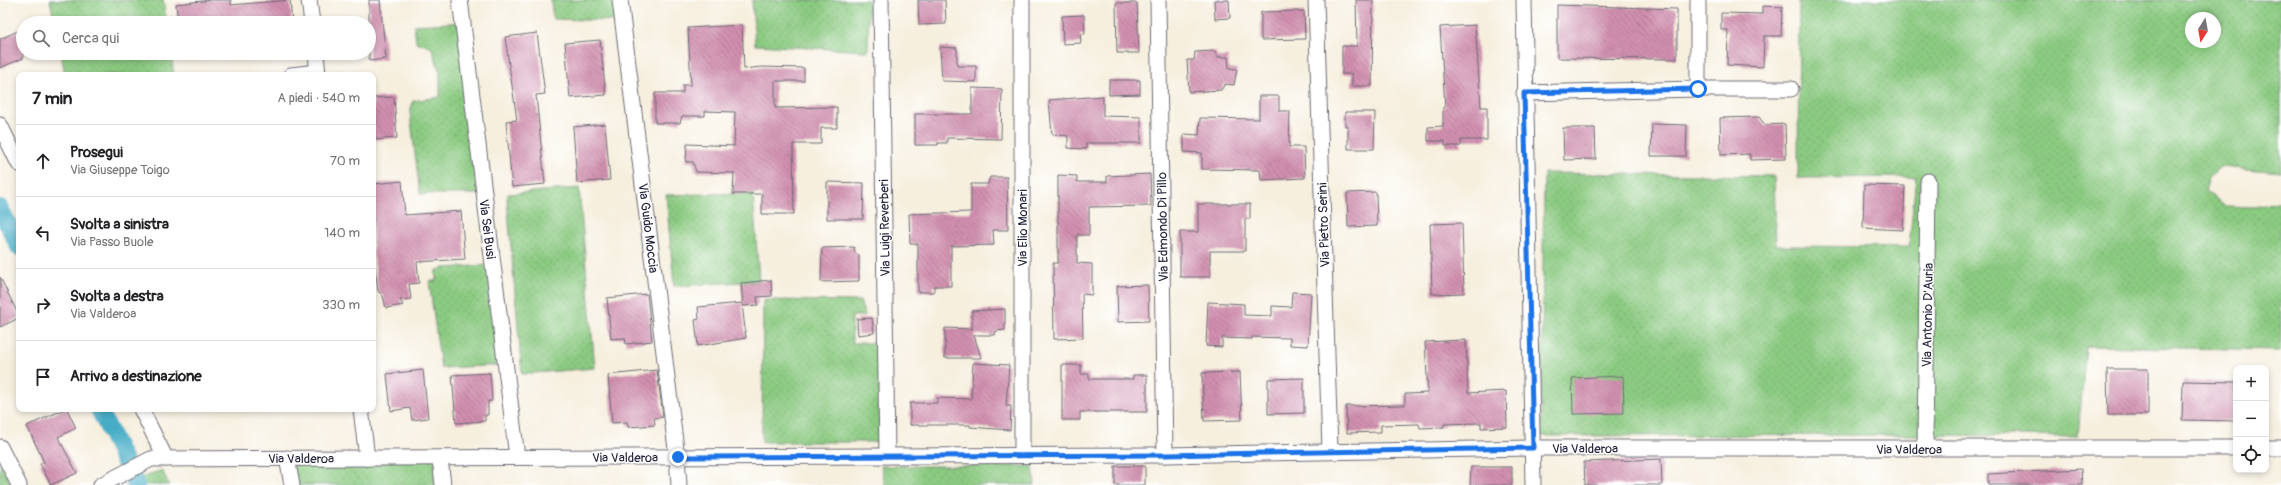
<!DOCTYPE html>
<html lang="it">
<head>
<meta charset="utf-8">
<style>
  :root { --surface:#fff; --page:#f6f6f6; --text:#202124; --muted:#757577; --line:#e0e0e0 }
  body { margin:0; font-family:Pangolin,sans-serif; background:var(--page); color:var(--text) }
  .controls { position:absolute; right:12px; bottom:12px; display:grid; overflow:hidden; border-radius:8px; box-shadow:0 2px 6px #0003 }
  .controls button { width:36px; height:36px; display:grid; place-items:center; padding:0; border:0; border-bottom:1px solid var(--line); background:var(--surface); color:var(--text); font:20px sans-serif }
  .compass { position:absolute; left:2185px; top:12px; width:36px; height:36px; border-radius:50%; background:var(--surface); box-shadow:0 2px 6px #0003; rotate:191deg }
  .stop { position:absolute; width:12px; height:12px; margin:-9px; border:3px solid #1a73e8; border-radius:50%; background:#fff }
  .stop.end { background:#1a73e8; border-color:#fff; box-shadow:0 1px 4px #0008 }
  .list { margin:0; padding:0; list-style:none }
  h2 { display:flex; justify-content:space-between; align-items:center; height:52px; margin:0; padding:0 16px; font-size:17px }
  h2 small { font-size:13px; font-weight:400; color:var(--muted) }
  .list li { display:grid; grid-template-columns:26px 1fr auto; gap:12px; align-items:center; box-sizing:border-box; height:72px; padding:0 16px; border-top:1px solid var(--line) }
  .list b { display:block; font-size:15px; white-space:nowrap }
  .list p { margin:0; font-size:13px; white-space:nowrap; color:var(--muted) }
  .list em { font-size:13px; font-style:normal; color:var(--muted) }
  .icon { flex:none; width:22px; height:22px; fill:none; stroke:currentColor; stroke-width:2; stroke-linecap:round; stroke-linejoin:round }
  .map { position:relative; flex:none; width:2281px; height:485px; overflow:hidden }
  .search { position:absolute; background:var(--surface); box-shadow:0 2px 6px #0003; left:16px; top:16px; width:360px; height:44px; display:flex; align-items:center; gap:10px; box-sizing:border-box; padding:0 14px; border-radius:22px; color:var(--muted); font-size:15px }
  .panel { position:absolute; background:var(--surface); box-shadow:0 2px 6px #0003; left:16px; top:72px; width:360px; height:340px; border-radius:8px }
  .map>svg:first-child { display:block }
  .grass { fill:url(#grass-dots); stroke:#56765e; fill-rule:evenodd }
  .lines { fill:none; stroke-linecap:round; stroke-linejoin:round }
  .canal { stroke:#47adc6; stroke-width:18 }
  .building { fill:url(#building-back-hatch) }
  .minor-casing { stroke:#6c6a74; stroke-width:17 }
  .minor { stroke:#fff; stroke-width:15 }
  .route { stroke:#1a73e8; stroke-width:5 }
  .labels { text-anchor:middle; stroke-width:3; stroke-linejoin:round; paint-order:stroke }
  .street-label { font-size:13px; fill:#22223b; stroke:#fff }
</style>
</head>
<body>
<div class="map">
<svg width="2281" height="485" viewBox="0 0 2281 485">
  <defs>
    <pattern id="grass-dots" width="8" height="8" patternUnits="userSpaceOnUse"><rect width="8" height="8" fill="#8bca81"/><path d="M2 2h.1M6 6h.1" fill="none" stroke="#78ad70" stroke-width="1.8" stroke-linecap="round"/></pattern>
    <pattern id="building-back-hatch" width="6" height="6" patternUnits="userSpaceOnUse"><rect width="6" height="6" fill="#d18faf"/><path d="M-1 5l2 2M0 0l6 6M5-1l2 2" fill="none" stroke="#a97490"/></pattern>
  </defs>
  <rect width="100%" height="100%" fill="#fff"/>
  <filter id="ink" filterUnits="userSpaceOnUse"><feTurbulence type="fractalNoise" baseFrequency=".025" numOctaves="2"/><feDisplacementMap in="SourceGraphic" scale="8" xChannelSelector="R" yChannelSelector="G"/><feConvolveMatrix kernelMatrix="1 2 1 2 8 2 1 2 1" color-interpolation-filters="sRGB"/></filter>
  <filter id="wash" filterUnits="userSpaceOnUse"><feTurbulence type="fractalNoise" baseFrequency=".012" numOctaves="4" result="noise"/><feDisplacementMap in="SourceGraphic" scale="16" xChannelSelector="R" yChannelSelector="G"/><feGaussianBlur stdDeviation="0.9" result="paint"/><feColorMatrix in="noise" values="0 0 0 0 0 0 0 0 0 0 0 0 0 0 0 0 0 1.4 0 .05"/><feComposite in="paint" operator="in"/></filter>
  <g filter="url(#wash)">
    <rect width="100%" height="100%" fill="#f6efde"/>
    <g class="grass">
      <polygon points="50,0 163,0 167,23 55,23"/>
      <polygon points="551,0 616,0 619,21 553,19"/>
      <polygon points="752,0 869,0 868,51 755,45"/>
      <path d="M1799,0H2281V172L2221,167L2209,177L2205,191L2226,206L2255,207L2281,201V350L2086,346L2078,437L1936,435L1541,436L1544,173L1774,176L1776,246L1909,247L1916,177L1798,178ZM2191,18H2215V42H2191Z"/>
      <polygon points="466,22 480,194 420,194 410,113 413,101 440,97 440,73 432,48 416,42 414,25"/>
      <polygon points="61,53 171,53 174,75 65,75"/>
      <polygon points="579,188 595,368 522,374 507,200 508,194"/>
      <polygon points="753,193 759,281 674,286 666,195"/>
      <polygon points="489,265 505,365 441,368 429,281 436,281 436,271 443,268"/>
      <polygon points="763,300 860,301 865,316 852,316 852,343 879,343 879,442 762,442"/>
      <polygon points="439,459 441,485 285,485 282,464"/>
      <polygon points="0,464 12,485 0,485"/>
      <polygon points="881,466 1033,466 1035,485 885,485"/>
      <polygon points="162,470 169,485 124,485 127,483"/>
    </g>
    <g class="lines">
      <g class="canal">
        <polyline points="0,208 19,247"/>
        <polyline points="99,409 136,485"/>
      </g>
    </g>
    <g id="blocks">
      <g class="building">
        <polygon points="211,0 231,0 231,5 290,0 292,23 178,23 176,4"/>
        <polygon points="369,0 380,0 386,59 369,61"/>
        <polygon points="918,0 945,0 946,24 919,25"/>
        <polygon points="1214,0 1229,0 1230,18 1215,19"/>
        <polygon points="1356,0 1373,0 1372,86 1352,86 1352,74 1342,74 1342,46 1357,46"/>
        <polygon points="1116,3 1137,3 1139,53 1117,53"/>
        <polygon points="1557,5 1677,9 1677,59 1557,58"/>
        <polygon points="1762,6 1782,7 1781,36 1764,36 1763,67 1727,65 1728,30 1721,30 1721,13 1762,14"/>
        <polygon points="1304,11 1305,39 1261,40 1261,12"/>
        <polygon points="1084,15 1085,34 1080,34 1081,43 1063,44 1062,16"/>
        <polygon points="742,25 744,69 761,67 804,68 804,81 775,81 775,108 837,107 837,128 821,128 821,144 793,144 794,214 762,214 762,194 733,194 734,173 696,172 693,162 686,162 687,144 734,146 735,112 705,111 705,116 682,116 680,123 655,123 655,93 683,93 683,85 691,85 688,28"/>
        <polygon points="1475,25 1481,107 1487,107 1487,140 1461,140 1461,146 1445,146 1445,141 1428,141 1428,127 1443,126 1443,107 1445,107 1440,27"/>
        <polygon points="18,31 23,42 23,58 0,68 0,39"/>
        <polygon points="537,33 545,94 536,95 545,184 512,187 506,121 517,120 505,37"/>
        <polygon points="600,40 606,95 570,98 565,43"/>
        <polygon points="940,47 957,48 957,66 976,66 976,82 942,81"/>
        <polygon points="1215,51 1218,57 1228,57 1229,68 1237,69 1234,85 1225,84 1221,90 1189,92 1187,60 1194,60 1195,52"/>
        <polygon points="1109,80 1140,80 1140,94 1109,95"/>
        <polygon points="972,88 1002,89 1001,139 947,138 947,143 938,143 938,145 915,145 915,114 972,114"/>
        <polygon points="1103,96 1103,116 1141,117 1141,143 1086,143 1086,149 1068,148 1068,136 1052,134 1049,100"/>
        <polygon points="1259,96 1279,96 1279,111 1290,111 1289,147 1304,147 1305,178 1261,180 1260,170 1202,169 1202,153 1184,152 1184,134 1199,135 1200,118 1259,119"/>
        <polygon points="394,97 397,138 373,140 373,98"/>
        <polygon points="1345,112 1375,112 1374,149 1348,149 1348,126 1345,126"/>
        <polygon points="1759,117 1765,125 1785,124 1786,159 1750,160 1750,154 1721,155 1720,118"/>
        <polygon points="605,124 610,180 577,183 573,127"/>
        <polygon points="1652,124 1687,125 1686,156 1651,156"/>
        <polygon points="1563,128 1595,128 1596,159 1564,160"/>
        <polygon points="1150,174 1151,206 1089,207 1089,235 1077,235 1077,263 1092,264 1092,295 1082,294 1083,338 1054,339 1053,263 1058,263 1058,175 1077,176 1077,182 1107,182 1107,176"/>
        <polygon points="990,177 1007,177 1008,230 993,230 994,245 951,246 951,286 934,286 934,292 918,292 918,244 910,244 909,214 971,212 971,184 988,184"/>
        <polygon points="402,181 405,215 461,211 465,259 417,262 419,283 409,284 411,299 400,300 403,305 386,308 383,296 378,291 373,252 373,184"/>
        <polygon points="827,182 864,183 863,219 827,219"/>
        <polygon points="1864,185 1905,186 1903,230 1863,228"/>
        <polygon points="1376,192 1377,226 1348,227 1347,193"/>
        <polygon points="1198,204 1250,204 1250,219 1245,219 1245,251 1210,251 1210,277 1180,277 1180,232 1198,232"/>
        <polygon points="1462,223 1464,293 1432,294 1430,224"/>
        <polygon points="854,247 855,253 859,255 859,281 821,282 822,248"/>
        <polygon points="0,277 19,316 19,318 0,327"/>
        <polygon points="771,280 772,296 757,297 758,305 743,306 741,283"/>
        <polygon points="1148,285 1149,321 1118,322 1117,286"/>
        <polygon points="1292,292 1311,293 1308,346 1290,345 1290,338 1252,337 1252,339 1222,338 1222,347 1206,346 1208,302 1244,304 1244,315 1272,316 1272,306 1291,307"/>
        <polygon points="647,294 652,341 626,344 625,338 611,339 607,298"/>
        <polygon points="742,303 746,338 698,346 695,320 699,319 698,307"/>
        <polygon points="1005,309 1005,330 996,331 995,335 974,335 981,358 945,358 945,328 972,329 972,311"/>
        <polygon points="872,318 874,333 858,335 857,319"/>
        <polygon points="1466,340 1468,393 1506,391 1507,427 1481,428 1481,423 1444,424 1444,427 1420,428 1419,424 1381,425 1381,432 1347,433 1346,406 1405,405 1405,394 1428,393 1425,342"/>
        <polygon points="973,363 1009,365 1006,406 1011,406 1010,430 970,427 970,425 910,425 910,403 937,403 937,398 971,399"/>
        <polygon points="1062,365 1081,365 1081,374 1089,374 1089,379 1133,379 1133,375 1147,375 1147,412 1080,412 1080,420 1062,420"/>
        <polygon points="2107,369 2148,369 2148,415 2108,415"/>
        <polygon points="423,370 428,418 412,420 410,408 391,411 387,374"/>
        <polygon points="657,370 663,417 654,418 655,425 628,427 627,422 612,423 608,375"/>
        <polygon points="1240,372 1242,420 1204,421 1202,373"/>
        <polygon points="490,373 492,401 488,401 488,415 485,415 485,421 456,423 452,375"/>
        <polygon points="1623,376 1624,413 1573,414 1572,378"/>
        <polygon points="1304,378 1304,413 1268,414 1268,379"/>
        <polygon points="2183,381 2236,382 2236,421 2182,420"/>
        <polygon points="65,409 67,409 76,428 58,437 77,473 51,485 40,464 44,462 27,426"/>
        <polygon points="1661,459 1662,485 1585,485 1584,462"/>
        <rect x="1115" y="466" width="30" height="19"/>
        <polygon points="1471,467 1512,467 1512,485 1470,485"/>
        <polygon points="2081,469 2082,485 1988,485 1988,474"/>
      </g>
    </g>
  </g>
  <g filter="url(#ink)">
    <use href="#blocks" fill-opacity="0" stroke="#6c6a74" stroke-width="1"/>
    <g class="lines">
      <g class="minor-casing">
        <g id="minor">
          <polyline points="309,0 312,23"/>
          <polyline points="460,0 517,457"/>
          <polyline points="620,0 677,457 679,485"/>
          <polyline points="881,0 887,456"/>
          <polyline points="1158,0 1165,455"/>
          <polyline points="1316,0 1330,451"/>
          <polyline points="1524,0 1533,485"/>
          <polyline points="316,53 318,75"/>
          <polyline points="291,75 318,72"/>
          <polyline points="1698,89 1791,89"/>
          <polyline points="1524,93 1698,89 1698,0"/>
          <polyline points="0,125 19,164"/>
          <polyline points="141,409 166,459"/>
          <polyline points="361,409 367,458"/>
          <polyline points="0,447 19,485"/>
          <polyline points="2266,448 2281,448"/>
          <polyline points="1925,449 1928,181"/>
          <polyline points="1022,455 1022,0"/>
          <polyline points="287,458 292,485"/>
          <polyline points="440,458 443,485"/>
          <polyline points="101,485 151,459 1165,455 1533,448 2236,448"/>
        </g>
      </g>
      <use href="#minor" class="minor"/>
    </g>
  </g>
  <g class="lines" filter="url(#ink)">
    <polyline class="route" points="678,457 1165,455 1533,448 1524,93 1698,89"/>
  </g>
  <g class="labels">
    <g class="street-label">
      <text transform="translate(1323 225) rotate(-92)" y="5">Via Pietro Serini</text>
      <text transform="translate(1162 227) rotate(-91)" y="5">Via Edmondo Di Pillo</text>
      <text transform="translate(649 228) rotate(83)" y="5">Via Guido Moccia</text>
      <text transform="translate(884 228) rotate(-91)" y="5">Via Luigi Reverberi</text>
      <text transform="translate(1022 228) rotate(-90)" y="5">Via Elio Monari</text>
      <text transform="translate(488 229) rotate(83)" y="5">Via Sei Busi</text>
      <text transform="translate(1927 315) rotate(-89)" y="5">Via Antonio D'Auria</text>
      <text x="1585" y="453">Via Valderoa</text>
      <text x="1909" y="454">Via Valderoa</text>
      <text x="625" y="462">Via Valderoa</text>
      <text x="301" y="463">Via Valderoa</text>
    </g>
  </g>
</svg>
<div class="controls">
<button>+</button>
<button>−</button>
<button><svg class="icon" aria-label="locate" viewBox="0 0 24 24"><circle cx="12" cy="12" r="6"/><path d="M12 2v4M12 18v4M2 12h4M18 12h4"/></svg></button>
</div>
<svg class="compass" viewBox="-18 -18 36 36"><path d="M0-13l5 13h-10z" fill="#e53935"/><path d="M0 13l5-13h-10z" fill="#757577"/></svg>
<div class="stop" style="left:1698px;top:89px"></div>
<div class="stop end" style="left:678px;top:457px"></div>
<div class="search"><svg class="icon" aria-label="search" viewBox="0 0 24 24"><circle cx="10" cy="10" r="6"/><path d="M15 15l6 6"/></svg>Cerca qui</div>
<section class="panel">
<h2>7 min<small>A piedi · 540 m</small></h2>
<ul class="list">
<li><svg class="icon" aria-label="ahead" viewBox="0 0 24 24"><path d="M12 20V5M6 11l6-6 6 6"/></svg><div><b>Prosegui</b><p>Via Giuseppe Toigo</p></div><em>70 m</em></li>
<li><svg class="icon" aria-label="left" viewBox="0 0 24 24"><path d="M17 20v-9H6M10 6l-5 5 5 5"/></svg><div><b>Svolta a sinistra</b><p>Via Passo Buole</p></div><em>140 m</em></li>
<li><svg class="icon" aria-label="right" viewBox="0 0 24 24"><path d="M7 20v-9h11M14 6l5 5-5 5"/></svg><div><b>Svolta a destra</b><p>Via Valderoa</p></div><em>330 m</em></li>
<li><svg class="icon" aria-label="arrive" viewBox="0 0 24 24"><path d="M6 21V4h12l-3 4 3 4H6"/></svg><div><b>Arrivo a destinazione</b></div></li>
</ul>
</section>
</div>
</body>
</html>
